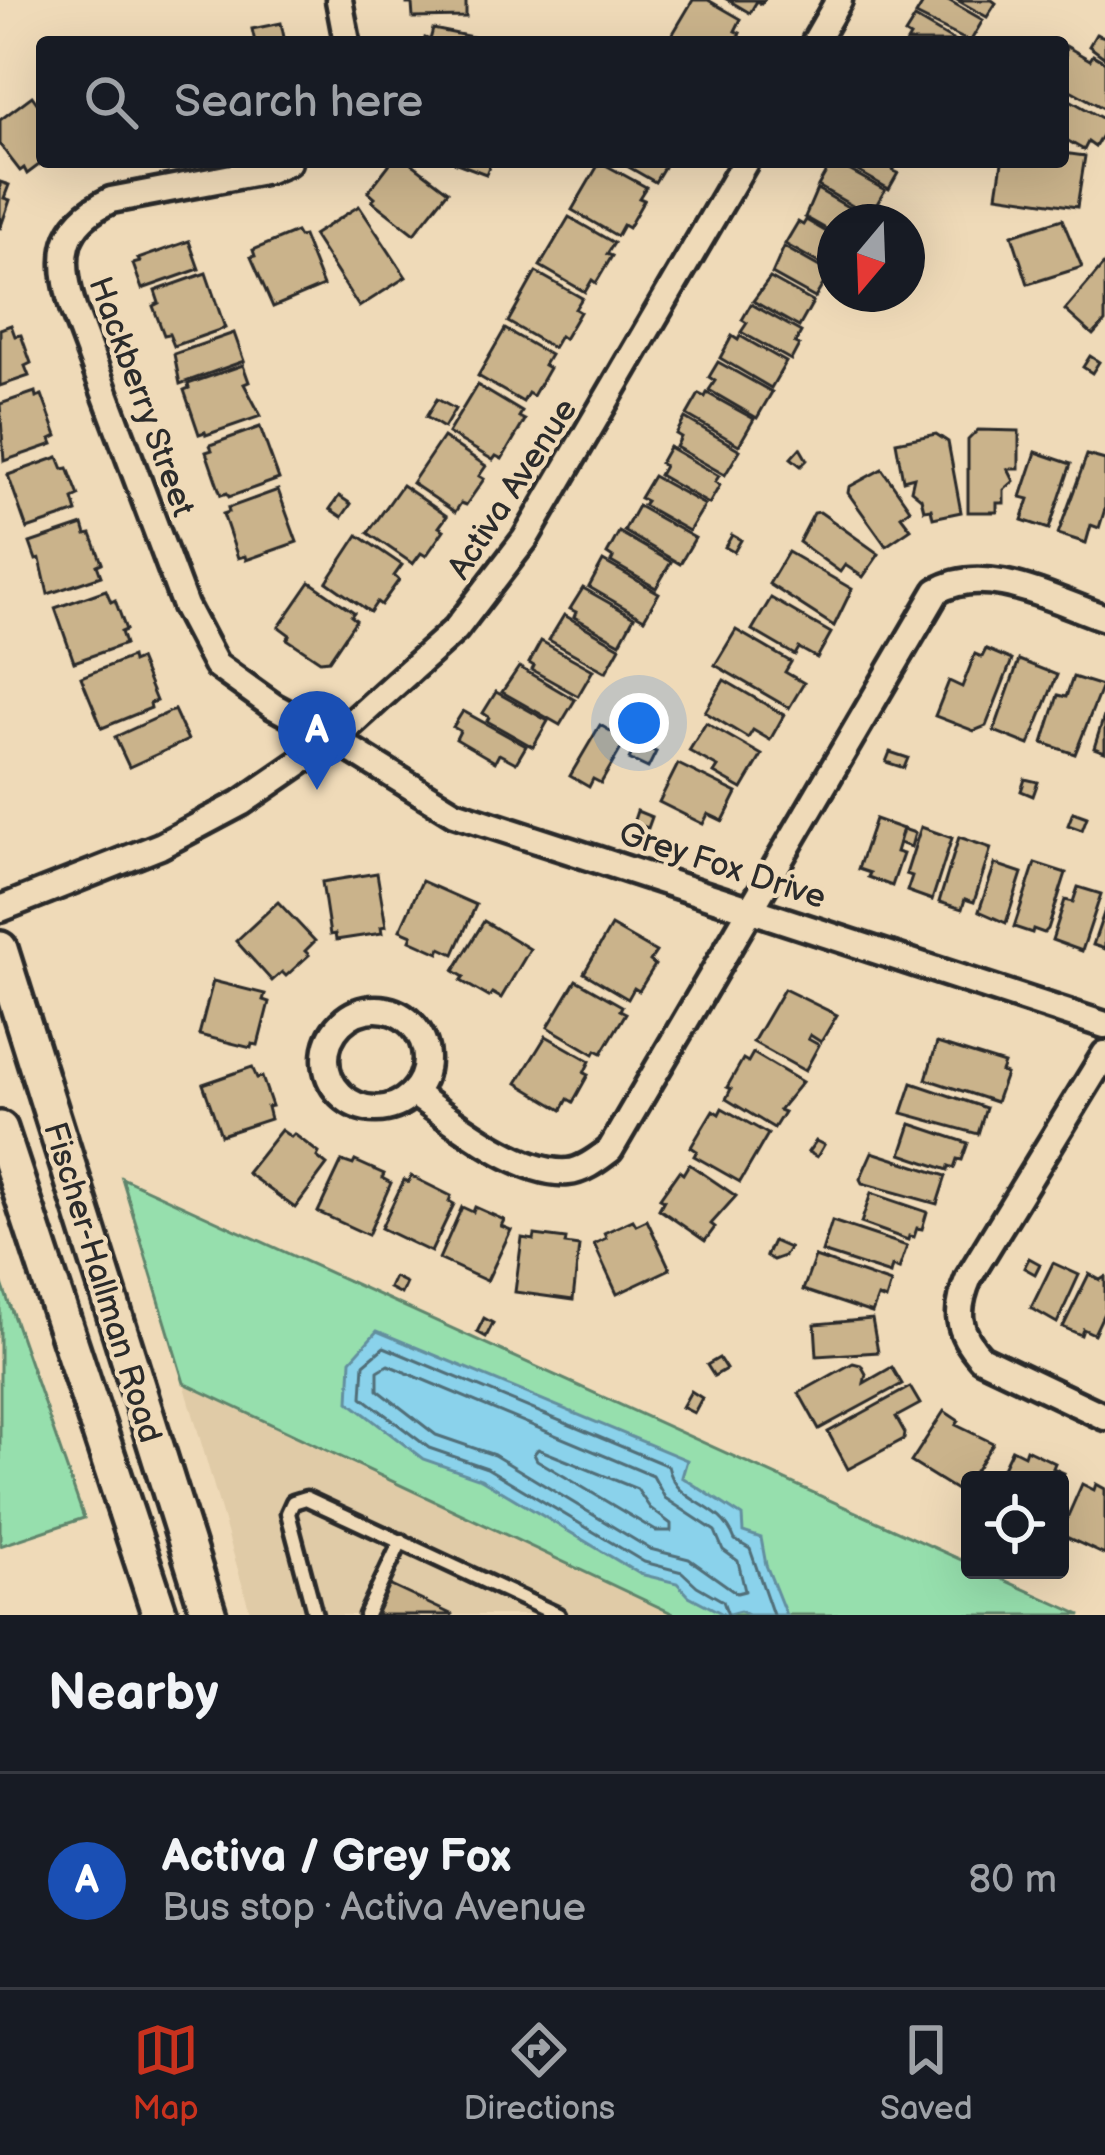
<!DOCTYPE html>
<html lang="en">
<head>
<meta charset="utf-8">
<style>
  :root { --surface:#171b24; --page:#242831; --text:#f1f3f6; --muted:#9ea1a6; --line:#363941; --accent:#c8321e }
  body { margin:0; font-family:"Balsamiq Sans",sans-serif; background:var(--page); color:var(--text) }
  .controls { position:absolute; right:36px; bottom:36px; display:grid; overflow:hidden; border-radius:12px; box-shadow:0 12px 48px #0002 }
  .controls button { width:108px; height:108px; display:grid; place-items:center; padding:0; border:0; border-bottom:3px solid var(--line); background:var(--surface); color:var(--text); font:60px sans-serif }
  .compass { position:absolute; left:817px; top:204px; width:108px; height:108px; border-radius:50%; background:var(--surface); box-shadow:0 12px 48px #0002; rotate:199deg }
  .you { position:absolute; left:639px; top:723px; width:42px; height:42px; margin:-30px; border:9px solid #fff; border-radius:50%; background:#1a73e8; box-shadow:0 0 0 18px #1a73e833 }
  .badge { display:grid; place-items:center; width:78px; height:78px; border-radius:50%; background:var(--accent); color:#fff; font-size:39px; font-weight:700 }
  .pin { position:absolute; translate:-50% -99px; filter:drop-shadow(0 3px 6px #0008) }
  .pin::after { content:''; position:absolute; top:63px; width:42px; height:36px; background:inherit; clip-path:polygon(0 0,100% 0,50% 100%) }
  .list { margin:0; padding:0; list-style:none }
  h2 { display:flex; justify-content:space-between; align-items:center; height:156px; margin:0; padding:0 48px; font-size:51px }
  h2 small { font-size:39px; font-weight:400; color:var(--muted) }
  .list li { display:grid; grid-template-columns:78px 1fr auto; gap:36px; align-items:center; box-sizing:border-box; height:216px; padding:0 48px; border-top:3px solid var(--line) }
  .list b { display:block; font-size:45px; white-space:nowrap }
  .list p { margin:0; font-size:39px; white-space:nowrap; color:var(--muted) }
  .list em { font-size:39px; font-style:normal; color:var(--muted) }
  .icon { flex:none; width:66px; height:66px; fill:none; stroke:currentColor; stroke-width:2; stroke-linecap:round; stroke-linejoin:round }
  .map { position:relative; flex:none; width:1105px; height:1615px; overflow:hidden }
  .search { position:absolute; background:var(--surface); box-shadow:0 12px 48px #0002; left:36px; right:36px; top:36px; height:132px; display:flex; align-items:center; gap:30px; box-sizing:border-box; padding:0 42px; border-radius:12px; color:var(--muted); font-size:45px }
  .sheet { height:372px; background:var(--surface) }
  nav { display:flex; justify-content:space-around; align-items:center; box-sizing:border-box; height:168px; border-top:3px solid var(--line); background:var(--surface); font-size:33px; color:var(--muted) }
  nav a { display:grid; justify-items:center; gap:6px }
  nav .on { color:var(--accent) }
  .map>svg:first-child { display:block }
  .built { fill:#e0cba7 }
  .green { fill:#96dfad; stroke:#60856c; stroke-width:3 }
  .water { fill:#8ad2eb; stroke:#648f9e; stroke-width:3 }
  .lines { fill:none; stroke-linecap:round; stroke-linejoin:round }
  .shore { stroke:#516e78; stroke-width:3 }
  .building { fill:#cab38b; stroke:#2b2b2b; stroke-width:3 }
  .lane-casing { stroke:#2b2b2b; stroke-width:21 }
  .street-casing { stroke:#2b2b2b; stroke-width:33 }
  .secondary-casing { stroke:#2b2b2b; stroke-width:42 }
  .lane { stroke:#efdab8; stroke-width:12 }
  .street { stroke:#efdab8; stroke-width:24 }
  .secondary { stroke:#efdab8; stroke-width:33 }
  .labels { text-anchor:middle; stroke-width:9; stroke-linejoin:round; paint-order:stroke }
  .street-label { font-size:33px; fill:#2b2b2b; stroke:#efdab8 }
</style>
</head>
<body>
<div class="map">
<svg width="1105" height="1615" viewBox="0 0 1105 1615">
  <rect width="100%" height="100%" fill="#efdab8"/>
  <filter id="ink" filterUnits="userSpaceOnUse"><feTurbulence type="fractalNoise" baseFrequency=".00833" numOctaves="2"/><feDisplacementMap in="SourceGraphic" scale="24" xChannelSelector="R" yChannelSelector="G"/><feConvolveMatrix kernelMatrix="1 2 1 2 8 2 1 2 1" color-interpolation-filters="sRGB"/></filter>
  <g filter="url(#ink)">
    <polygon class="built" points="184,1383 201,1388 676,1615 251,1615"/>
    <g class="green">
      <polygon points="122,1178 970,1564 970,1570 982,1570 1081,1615 676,1615 184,1383"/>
      <polygon points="0,1278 84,1518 0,1546"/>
    </g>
    <polygon class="water" points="377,1331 687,1460 682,1477 742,1516 743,1532 761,1538 766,1565 786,1615 749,1615 740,1611 725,1615 689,1596 677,1583 640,1574 481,1479 423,1459 349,1402 351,1360"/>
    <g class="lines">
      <g class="shore">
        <polygon points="388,1365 653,1476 665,1498 715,1531 723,1550 738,1561 745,1591 737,1593 689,1559 650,1549 494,1455 436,1435 378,1390 378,1371"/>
        <polygon points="538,1449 637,1489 650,1508 671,1524 671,1531 656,1531 537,1460 534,1454"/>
        <path d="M728,1615L723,1601L697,1586L682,1572L644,1562L487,1468L429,1448L362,1397L364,1364L384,1347L668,1466C677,1507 720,1500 735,1540L750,1549L773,1615"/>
      </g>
    </g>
    <g class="building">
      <polygon points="407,0 466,0 466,17 413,18 412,4 407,4"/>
      <polygon points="693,0 708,0 741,19 735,31 740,33 735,42 668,42"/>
      <polygon points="728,0 764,0 761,4 757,1 750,13"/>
      <polygon points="925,0 948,0 983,20 970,42 916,15"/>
      <polygon points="957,0 992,0 996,3 987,17"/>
      <polygon points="915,18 956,42 907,42 910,37 905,34"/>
      <polygon points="281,23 285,42 255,42 252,29"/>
      <polygon points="433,29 487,40 487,42 424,42 425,38 430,40"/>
      <polygon points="1096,34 1105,37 1105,58 1089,46"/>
      <polygon points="1066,46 1090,60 1093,55 1105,62 1105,109 1063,86"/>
      <polygon points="32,96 42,110 43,162 27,174 24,168 20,171 0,145 0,120"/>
      <polygon points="1063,96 1105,120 1105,130 1095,147 1088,142 1084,150 1063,138"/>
      <polygon points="1063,153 1085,156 1077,207 997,195 1002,162 1063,162"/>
      <polygon points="391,162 410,162 448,191 414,234 372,201 375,198 368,192"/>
      <polygon points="454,162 491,162 486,174"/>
      <polygon points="600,162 646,187 639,198 644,200 628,228 623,225 617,236 572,210"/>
      <polygon points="620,162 664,162 664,167 655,182"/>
      <polygon points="842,162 898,162 893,171 898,173 889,189"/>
      <polygon points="838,164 885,190 870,216 818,186 830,165 836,168"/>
      <polygon points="0,182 9,185 4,198 10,200 0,229"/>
      <polygon points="817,189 865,217 862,222 835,222 835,234 805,217"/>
      <polygon points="359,206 406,277 359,307 313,235"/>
      <polygon points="569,217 614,243 607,254 612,256 596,283 592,280 585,292 540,266"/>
      <polygon points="1062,219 1082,267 1028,284 1012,235"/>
      <polygon points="806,220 835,237 835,272 785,244 798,222 803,225"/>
      <polygon points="296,232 299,237 303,236 323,286 273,307 251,257 255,256 253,250"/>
      <polygon points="189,241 199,269 142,289 133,264 140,262 138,259"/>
      <polygon points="784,247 830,273 815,298 772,274"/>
      <polygon points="1105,263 1105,322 1093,335 1065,310"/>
      <polygon points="536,272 582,298 575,309 580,312 564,339 560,336 553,348 508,322"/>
      <polygon points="206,273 225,328 174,346 169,334 164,335 153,306 159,303 155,291"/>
      <polygon points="770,278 813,302 799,327 753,301"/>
      <polygon points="751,304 801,332 795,343 799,345 791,360 741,332 747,323 742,320"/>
      <polygon points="11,325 15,336 21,335 31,363 25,366 29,376 0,386 0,329"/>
      <polygon points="505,329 550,355 544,365 549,368 533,396 528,393 523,402 478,376"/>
      <polygon points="234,333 244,361 180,384 174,354"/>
      <polygon points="732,336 738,340 740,336 786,362 771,388 720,358"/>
      <polygon points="1090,356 1099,362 1092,373 1083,367"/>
      <polygon points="718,362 772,392 757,418 709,390 715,381 709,377"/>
      <polygon points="243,365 249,382 244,384 261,416 206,435 205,432 199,434 184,390 189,388 188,384"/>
      <polygon points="477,385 522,412 519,417 525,420 502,459 496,456 493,460 448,433"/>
      <polygon points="35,392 36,397 42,395 57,436 51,439 53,444 4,461 0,404"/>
      <polygon points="707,393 754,419 739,445 687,415 699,394 705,397"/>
      <polygon points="437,399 455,409 444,428 426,417"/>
      <polygon points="685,418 740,450 725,475 676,447 681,437 676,434"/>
      <polygon points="260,427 279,479 229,497 227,493 221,495 206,452 212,450 210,445"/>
      <polygon points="978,430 1019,431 1019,469 1008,469 1014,481 1004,490 1004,503 997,503 997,512 968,512 968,440"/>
      <polygon points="936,434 948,442 961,512 933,518 931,509 924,510 921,498 911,490 914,477 903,480 896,442"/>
      <polygon points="443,437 486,466 479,476 484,479 466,505 461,503 455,512 412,483"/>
      <polygon points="669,447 719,476 715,482 720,485 709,504 659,475 664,466 660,463"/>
      <polygon points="800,448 807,460 801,466 791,458"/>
      <polygon points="1036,452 1071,464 1049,529 1022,520 1029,499 1021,497"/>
      <polygon points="1087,455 1105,460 1105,509 1099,528 1091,525 1086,543 1058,534"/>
      <polygon points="58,457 63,469 68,468 79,496 73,499 77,512 27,529 8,475"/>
      <polygon points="882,469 910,509 901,516 911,529 886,546 848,493 849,487"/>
      <polygon points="653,476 705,505 689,531 643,505 646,501 640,498"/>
      <polygon points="402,485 447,516 439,527 444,530 426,556 421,553 413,564 368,533"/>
      <polygon points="278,490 297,542 246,560 245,556 238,558 223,514 229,512 228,508"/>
      <polygon points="339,496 351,504 342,517 330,509"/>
      <polygon points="638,506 695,538 680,564 624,531"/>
      <polygon points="820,512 879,554 863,577 845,565 840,572 799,542 814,513"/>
      <polygon points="83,525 86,535 91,534 102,563 97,565 101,576 48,594 40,559 36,560 30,543"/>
      <polygon points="619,532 671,562 656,588 611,562 613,558 607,554"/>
      <polygon points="358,535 402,565 394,576 399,580 381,605 377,602 370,612 327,582"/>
      <polygon points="732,535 741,540 734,552 725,547"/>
      <polygon points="788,552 852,589 834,626 769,584"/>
      <polygon points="603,561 659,593 644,619 589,587"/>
      <polygon points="310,582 354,612 351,616 356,620 329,660 320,661 287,639 290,635 279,627"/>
      <polygon points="583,588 634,617 620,643 574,617 576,612 570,609"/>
      <polygon points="106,590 111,602 115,600 126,630 121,632 125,644 74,662 55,608"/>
      <polygon points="771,598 831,633 817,658 799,648 795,655 752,630"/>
      <polygon points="564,615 620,647 606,672 549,640"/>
      <polygon points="736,630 791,662 785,672 804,683 789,708 715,665"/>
      <polygon points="541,641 593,670 578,696 532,670 534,666 529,663"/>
      <polygon points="986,649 1012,660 986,726 974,731 935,716 949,681 962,687 975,654 982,657"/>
      <polygon points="131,657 132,662 139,659 156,701 150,703 151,708 102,728 81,677"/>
      <polygon points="1019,660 1057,675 1029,745 994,731"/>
      <polygon points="519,667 575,700 560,725 502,692"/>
      <polygon points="1073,677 1102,686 1075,754 1043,743 1058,695 1066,697"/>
      <polygon points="724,680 784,715 770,740 753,730 748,738 705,712"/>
      <polygon points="496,692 548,721 533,747 487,721 489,717 483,713"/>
      <polygon points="174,710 188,740 129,767 115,737"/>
      <polygon points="463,711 526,746 516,763 499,754 495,762 456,739 460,731 453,727"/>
      <polygon points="1105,713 1105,752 1094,748"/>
      <polygon points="706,723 762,755 742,789 714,773 718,767 689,751"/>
      <polygon points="600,725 626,740 601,783 593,779 589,787 570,776"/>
      <polygon points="637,743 656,752 648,768 629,759"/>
      <polygon points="890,752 908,758 904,768 886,762"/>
      <polygon points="678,764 737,793 723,821 708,814 703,824 659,802"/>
      <polygon points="1025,779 1038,782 1033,796 1021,791"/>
      <polygon points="637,811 652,817 648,828 633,823"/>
      <polygon points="1073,812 1087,817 1082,830 1068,825"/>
      <polygon points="875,819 903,829 896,852 903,854 892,886 868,877 870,873 858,869"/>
      <polygon points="921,827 952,838 932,900 907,891 912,876 906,874"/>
      <polygon points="903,829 915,833 911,847 899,843"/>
      <polygon points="959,837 991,848 974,902 965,899 962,909 939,902"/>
      <polygon points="1035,863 1066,873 1048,929 1044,933 1033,929 1032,933 1014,927"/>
      <polygon points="995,864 1022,873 1006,923 979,911"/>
      <polygon points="377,873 386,926 381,927 382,933 336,940 335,934 330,935 322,882"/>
      <polygon points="422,881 476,905 454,954 441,948 439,953 410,940 412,935 400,930"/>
      <polygon points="1078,887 1101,894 1082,951 1052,940 1065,900 1073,902"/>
      <polygon points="278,902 315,941 305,951 309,955 286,976 282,972 272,981 236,941"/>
      <polygon points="1105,910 1105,949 1093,945"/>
      <polygon points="484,921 530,949 501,998 492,993 489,997 461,981 464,977 454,971"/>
      <polygon points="611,926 656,952 650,961 655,965 639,991 634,988 628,999 584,973"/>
      <polygon points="576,980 622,1006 620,1010 626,1013 602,1053 596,1050 594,1054 548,1027"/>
      <polygon points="213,981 265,994 263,1000 269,1002 258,1045 252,1044 251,1048 199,1035"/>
      <polygon points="784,989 837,1015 821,1042 810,1035 808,1039 819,1045 805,1071 753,1042"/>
      <polygon points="546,1036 590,1061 584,1073 588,1075 573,1102 568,1099 562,1110 517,1083"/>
      <polygon points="937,1043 1004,1064 1001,1072 1006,1074 996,1102 926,1079"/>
      <polygon points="753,1053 802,1082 779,1110 784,1112 774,1128 726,1099 731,1089 727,1087 743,1059 748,1062"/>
      <polygon points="252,1067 257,1078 262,1077 272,1106 267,1107 270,1119 221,1135 203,1084"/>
      <polygon points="912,1083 986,1108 978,1134 902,1113"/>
      <polygon points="722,1108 768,1134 740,1182 694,1156 697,1151 691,1147 713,1110 719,1114"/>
      <polygon points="911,1124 968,1143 962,1160 957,1159 954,1168 949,1166 948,1170 901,1154"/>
      <polygon points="281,1130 291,1137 294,1134 319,1153 317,1157 327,1165 295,1208 247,1173"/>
      <polygon points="816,1141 824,1145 817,1157 808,1152"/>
      <polygon points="872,1152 946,1176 937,1204 862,1183 860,1179"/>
      <polygon points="342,1161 353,1165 355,1161 384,1174 382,1178 391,1183 368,1235 318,1212"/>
      <polygon points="689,1164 736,1196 711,1224 715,1227 705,1241 659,1209 664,1200 660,1198 679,1171 683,1174"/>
      <polygon points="411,1176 451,1196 449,1201 454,1204 431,1252 381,1228 404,1180 408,1182"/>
      <polygon points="871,1193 927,1212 922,1229 917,1228 914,1237 909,1236 908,1240 861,1223"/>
      <polygon points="462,1207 473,1212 475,1207 504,1220 501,1226 511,1230 487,1281 439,1259"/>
      <polygon points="633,1220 636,1225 647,1220 670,1269 617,1294 594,1244 606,1238 604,1233"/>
      <polygon points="832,1221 907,1246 899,1269 892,1266 890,1274 822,1252"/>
      <polygon points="535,1235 566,1239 565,1244 579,1246 573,1300 515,1292 522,1238 534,1240"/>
      <polygon points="773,1241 789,1248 784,1256 773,1260 766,1256"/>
      <polygon points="815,1257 891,1283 886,1300 878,1297 872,1313 803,1290"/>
      <polygon points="1029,1258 1040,1264 1035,1274 1024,1268"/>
      <polygon points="1053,1263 1079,1275 1057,1323 1031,1308"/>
      <polygon points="1089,1274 1100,1280 1105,1277 1105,1311 1094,1334 1083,1329 1081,1335 1063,1327"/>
      <polygon points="394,1277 406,1283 401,1294 389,1288"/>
      <polygon points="484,1318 493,1323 486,1337 477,1332"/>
      <polygon points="872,1319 878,1352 817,1356 815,1324"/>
      <polygon points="719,1358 726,1369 714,1376 707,1365"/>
      <polygon points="853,1363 861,1365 866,1374 864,1383 892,1367 902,1384 819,1429 799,1393"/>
      <polygon points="910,1387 920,1404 896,1417 905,1433 904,1439 848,1469 828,1432"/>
      <polygon points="691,1391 702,1398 694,1413 682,1407"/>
      <polygon points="944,1411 959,1421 956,1425 993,1443 961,1493 911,1462"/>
      <polygon points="1012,1449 1024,1455 1026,1449 1055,1463 1053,1468 1064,1473 1060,1481 997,1480"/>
      <polygon points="1082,1484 1094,1490 1096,1484 1105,1489 1105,1555 1060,1534"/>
      <polygon points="389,1585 453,1615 375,1615"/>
    </g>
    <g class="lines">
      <g class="lane-casing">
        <g id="lane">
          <polyline points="315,1615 288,1513 293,1502 306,1498 558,1615"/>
          <polyline points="366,1615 401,1541"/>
        </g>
      </g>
      <g class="street-casing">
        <g id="street">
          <polyline points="339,0 347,42"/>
          <polyline points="815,42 839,0"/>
          <path d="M288,162L269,170L111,200C60,224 58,257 73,308L185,606L216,665L273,706L334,739L454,813L1105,1025"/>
          <polyline points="0,909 160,846 241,803 334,739 456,629 525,539 745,162"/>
          <circle cx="376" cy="1059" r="50"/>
          <path d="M1105,1054L969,1277C955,1310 956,1331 981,1358L1105,1417"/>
          <path d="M413,1093C451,1119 520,1176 568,1172C583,1171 598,1159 610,1150L937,591C986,562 1055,601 1105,618"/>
        </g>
      </g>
      <g class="secondary-casing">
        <g id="secondary">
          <polyline points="0,949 209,1615"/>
          <polyline points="0,1129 160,1615"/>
        </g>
      </g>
      <use href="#lane" class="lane"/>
      <use href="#street" class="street"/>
      <use href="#secondary" class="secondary"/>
    </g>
  </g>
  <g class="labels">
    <g class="street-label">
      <text transform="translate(143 396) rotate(70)" y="12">Hackberry Street</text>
      <text transform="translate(511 488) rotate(-57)" y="12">Activa Avenue</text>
      <text transform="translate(723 864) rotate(18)" y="12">Grey Fox Drive</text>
      <text transform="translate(104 1282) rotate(73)" y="12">Fischer-Hallman Road</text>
    </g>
  </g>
</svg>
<div class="controls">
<button><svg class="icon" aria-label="locate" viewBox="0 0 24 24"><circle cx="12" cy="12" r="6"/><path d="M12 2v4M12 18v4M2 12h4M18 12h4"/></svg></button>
</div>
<svg class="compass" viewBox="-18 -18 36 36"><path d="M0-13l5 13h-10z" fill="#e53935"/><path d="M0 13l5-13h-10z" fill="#9ea1a6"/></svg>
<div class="you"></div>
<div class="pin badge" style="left:317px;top:790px;background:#1a4fb4">A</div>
<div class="search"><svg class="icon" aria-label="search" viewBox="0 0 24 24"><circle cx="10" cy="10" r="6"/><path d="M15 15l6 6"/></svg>Search here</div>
</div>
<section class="sheet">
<h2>Nearby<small></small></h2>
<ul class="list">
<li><span class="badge" style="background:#1a4fb4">A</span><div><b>Activa / Grey Fox</b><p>Bus stop · Activa Avenue</p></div><em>80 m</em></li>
</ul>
</section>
<nav>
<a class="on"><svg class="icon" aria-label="map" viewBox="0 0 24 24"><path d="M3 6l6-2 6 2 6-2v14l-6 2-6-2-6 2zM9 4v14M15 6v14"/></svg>Map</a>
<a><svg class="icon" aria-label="directions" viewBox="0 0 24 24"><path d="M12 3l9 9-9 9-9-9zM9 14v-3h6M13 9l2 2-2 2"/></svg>Directions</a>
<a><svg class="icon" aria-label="saved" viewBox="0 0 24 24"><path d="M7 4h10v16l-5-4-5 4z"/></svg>Saved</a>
</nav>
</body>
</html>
